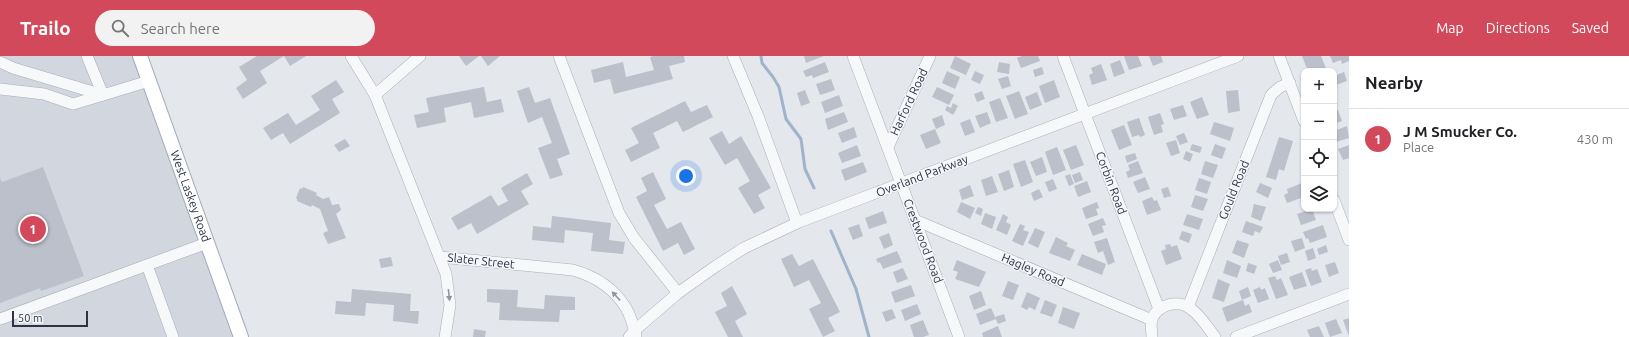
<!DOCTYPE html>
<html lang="en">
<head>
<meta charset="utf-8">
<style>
  :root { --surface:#fff; --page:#f2f2f2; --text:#202124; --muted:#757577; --line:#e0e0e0; --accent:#d1495b }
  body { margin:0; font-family:Ubuntu,sans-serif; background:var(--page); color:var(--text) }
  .controls { position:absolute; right:12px; top:12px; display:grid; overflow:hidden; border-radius:8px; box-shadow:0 1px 3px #0004 }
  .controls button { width:36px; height:36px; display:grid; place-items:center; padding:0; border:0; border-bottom:1px solid var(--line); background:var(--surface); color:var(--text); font:20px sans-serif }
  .scale { position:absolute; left:12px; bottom:10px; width:76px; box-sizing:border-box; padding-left:4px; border:2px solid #2b3445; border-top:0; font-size:11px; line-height:14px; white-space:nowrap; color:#2b3445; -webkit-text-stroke:3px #f4f6f9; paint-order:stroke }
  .you { position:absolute; left:686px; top:120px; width:14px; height:14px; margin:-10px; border:3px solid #fff; border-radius:50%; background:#1a73e8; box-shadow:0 0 0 6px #1a73e833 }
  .badge { display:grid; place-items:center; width:26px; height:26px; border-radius:50%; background:var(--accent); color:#fff; font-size:13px; font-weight:700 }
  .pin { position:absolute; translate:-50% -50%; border:2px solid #fff; box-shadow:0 1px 4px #0006 }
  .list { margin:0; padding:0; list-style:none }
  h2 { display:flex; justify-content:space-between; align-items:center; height:52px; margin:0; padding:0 16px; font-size:17px }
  h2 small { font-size:13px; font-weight:400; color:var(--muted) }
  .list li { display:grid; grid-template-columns:26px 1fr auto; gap:12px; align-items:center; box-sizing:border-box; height:60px; padding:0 16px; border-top:1px solid var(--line) }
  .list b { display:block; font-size:15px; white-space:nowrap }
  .list p { margin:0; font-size:13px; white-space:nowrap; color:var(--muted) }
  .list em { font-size:13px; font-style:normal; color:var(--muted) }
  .icon { flex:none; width:22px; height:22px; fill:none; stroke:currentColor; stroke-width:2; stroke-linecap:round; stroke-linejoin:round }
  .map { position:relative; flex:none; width:1349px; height:281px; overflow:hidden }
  header { display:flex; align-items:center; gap:24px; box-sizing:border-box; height:56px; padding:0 20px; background:var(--accent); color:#fff }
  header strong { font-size:19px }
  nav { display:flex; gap:22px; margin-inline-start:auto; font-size:14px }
  .search { width:280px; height:36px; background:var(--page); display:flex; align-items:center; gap:10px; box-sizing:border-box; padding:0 14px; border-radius:22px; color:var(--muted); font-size:15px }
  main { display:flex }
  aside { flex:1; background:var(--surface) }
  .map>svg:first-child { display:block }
  .built { fill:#d2d6de }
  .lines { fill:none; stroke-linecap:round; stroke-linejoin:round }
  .stream { stroke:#9fb4cc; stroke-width:3 }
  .building { fill:#bbc0ca }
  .minor-casing { stroke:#a9aeb7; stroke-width:12 }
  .major-casing { stroke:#a3abb8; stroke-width:16 }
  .minor { stroke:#f7f8fa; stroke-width:11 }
  .major { stroke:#fff; stroke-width:14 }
  .oneway { fill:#9196a0 }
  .labels { text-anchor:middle; stroke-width:3; stroke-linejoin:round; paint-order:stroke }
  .street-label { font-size:12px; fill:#2b3445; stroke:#f4f6f9 }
</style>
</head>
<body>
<header>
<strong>Trailo</strong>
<div class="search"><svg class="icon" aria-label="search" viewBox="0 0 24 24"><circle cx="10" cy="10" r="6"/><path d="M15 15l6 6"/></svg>Search here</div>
<nav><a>Map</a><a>Directions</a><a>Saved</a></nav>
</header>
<main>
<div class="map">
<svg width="1349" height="281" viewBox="0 0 1349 281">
  <rect width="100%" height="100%" fill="#e4e7ec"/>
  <polygon class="built" points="0,0 140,0 241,281 0,281"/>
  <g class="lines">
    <g class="stream">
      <polyline points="761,0 762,7 773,21 779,31 786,63 801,83 805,113 814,132"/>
      <polyline points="831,175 856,233 869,281"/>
    </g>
  </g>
  <g class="building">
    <polygon points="257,0 306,0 290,10 284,0 260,15 267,27 243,43 236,32 247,24 239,11"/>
    <polygon points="459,0 479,0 466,10"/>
    <polygon points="481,0 500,0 488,10"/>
    <polygon points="653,0 684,0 685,6 669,10 673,23 614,38 610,23 594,27 591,14 623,6 626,21 654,14 650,1"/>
    <polygon points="804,0 824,0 806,7"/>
    <polygon points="955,0 971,8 966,19 950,12"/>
    <polygon points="1022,0 1038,0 1040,5 1021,12 1017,2"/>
    <polygon points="1124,0 1138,0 1142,10 1129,14"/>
    <polygon points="1149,0 1161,0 1163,6 1153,10"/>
    <polygon points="1302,0 1321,0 1327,15 1308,15"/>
    <polygon points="1330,0 1349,0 1349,5 1342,8 1341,4 1333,7"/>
    <polygon points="1120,4 1125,17 1114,21 1110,8"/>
    <polygon points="825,6 829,16 813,22 812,19 806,21 803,15"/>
    <polygon points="999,6 1010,8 1009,18 997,16"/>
    <polygon points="1101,8 1107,24 1092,29 1089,19 1093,17 1091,12"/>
    <polygon points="1042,11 1044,18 1035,21 1033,14"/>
    <polygon points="947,15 960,21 955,33 942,27"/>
    <polygon points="975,15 984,19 980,28 971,24"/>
    <polygon points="1344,16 1347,25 1336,29 1334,20"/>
    <polygon points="1008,20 1011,30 1002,33 998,23"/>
    <polygon points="831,23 835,34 820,39 816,28"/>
    <polygon points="336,24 344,36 332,43 340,57 290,88 283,77 271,84 263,72 288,57 296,69 320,54 311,40"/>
    <polygon points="1054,24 1060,41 1045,47 1039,30"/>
    <polygon points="484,31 487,46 501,43 504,56 474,62 471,46 444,52 446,66 417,72 414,59 429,56 426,42"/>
    <polygon points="529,31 535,47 550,42 570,98 557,103 563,119 550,123 538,92 552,87 542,61 528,67 517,35"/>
    <polygon points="937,31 954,39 949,49 932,41"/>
    <polygon points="805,34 810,47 801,50 797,37"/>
    <polygon points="1238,34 1240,55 1228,57 1226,35"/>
    <polygon points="982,35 985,43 977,46 974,38"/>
    <polygon points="1019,35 1028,58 1015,63 1006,40"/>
    <polygon points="1037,36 1042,49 1030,54 1025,41"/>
    <polygon points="839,39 843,50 825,57 821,46"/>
    <polygon points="1202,41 1209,59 1197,63 1190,46"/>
    <polygon points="1000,42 1008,62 996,66 989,46"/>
    <polygon points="685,45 691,56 707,49 713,61 683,76 677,65 653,77 660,92 631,106 625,94 639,87 631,72"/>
    <polygon points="953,47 958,50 953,59 945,54 947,50 951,52"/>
    <polygon points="1183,49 1187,60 1174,64 1170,53"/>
    <polygon points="1338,54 1342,65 1334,68 1334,55"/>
    <polygon points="844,56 848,66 828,74 825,63"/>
    <polygon points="987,56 991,67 980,72 975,60"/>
    <polygon points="1160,57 1164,68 1161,69 1163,76 1154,79 1148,61"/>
    <polygon points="942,59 945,69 936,73 932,63"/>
    <polygon points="1139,62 1145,79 1140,81 1139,79 1132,81 1127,66"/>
    <polygon points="970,63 975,76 965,80 960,67"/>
    <polygon points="1214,66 1234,72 1230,85 1210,78"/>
    <polygon points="1124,69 1132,89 1119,94 1111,74"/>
    <polygon points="1347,70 1349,82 1336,86 1334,75"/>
    <polygon points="854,71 857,81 842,87 838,77"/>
    <polygon points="935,73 941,87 926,93 920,79"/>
    <polygon points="722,75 729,88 741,80 771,132 758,139 765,152 754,158 738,132 750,125 737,102 725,109 709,82"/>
    <polygon points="1184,77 1188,86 1180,89 1176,80"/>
    <polygon points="1279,81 1293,85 1284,115 1279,113 1276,124 1266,121"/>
    <polygon points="345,83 350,90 339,96 334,89"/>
    <polygon points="1176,84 1180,97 1171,100 1166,87"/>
    <polygon points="1192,88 1202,91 1200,97 1190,94"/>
    <polygon points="1215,88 1226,92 1222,103 1211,99"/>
    <polygon points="857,89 861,100 842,107 838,97"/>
    <polygon points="1076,89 1084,109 1071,114 1063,94"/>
    <polygon points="1349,89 1349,102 1343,104 1338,93"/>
    <polygon points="1057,91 1066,114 1053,119 1045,96"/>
    <polygon points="1186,95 1193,98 1190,106 1183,103"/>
    <polygon points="1135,97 1137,103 1127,107 1125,100"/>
    <polygon points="1042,101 1047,116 1036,120 1030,106"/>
    <polygon points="1025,104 1033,126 1021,131 1013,108"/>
    <polygon points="1138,105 1143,117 1128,122 1126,116 1130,114 1128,109"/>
    <polygon points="1205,105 1218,109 1213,122 1201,118"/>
    <polygon points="863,106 867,116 845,125 841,114"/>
    <polygon points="43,111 84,220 41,235 40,232 0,247 0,122 2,126"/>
    <polygon points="1009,114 1014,131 1004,135 998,118"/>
    <polygon points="653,116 666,143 654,149 667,173 681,166 695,193 684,199 678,187 663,195 636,141 647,135 641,122"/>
    <polygon points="1080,116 1083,124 1075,127 1072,119"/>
    <polygon points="527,117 533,128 521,135 529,148 477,178 471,167 458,174 451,162 491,139 498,150 508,145 501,132"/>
    <polygon points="1070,118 1074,128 1069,130 1065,120"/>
    <polygon points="992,120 998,136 986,140 981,124"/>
    <polygon points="1145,121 1150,133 1138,137 1133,126"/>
    <polygon points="1199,122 1211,126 1207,138 1195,134"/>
    <polygon points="1053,123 1057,133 1049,136 1045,126"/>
    <polygon points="1087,125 1091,136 1078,141 1074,130"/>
    <polygon points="1260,127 1272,132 1268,142 1256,136"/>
    <polygon points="1302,127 1304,133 1304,141 1287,147 1284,139 1288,137 1287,133"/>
    <polygon points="970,129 974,140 962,144 959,134"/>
    <polygon points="303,131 317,137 316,139 323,143 329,141 332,149 339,148 341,154 336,158 346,182 328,188 323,177 328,175 320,153 312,149 311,151 297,145 297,143 296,142 300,132 302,133"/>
    <polygon points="1168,131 1171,140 1164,142 1161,133"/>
    <polygon points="1039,133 1043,141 1034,145 1031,137"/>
    <polygon points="1195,139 1208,143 1203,155 1191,151"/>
    <polygon points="1152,141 1154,145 1157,144 1161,154 1147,159 1142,145"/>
    <polygon points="961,146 975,152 970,163 957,156"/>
    <polygon points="1097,146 1099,152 1096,153 1098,159 1086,163 1082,152"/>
    <polygon points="1254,148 1266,151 1261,165 1251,161"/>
    <polygon points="978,151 983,153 981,160 975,157"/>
    <polygon points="1312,153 1316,164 1301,169 1297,158"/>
    <polygon points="883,155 887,167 869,173 865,162"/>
    <polygon points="985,157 996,161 992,173 981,168"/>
    <polygon points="1003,158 1008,161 1006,166 1011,169 1007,179 996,174"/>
    <polygon points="1187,158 1203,163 1199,174 1183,169"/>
    <polygon points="552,160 611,167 609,184 625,186 623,198 591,195 593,177 565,174 564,187 532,184 533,170 551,172"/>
    <polygon points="1103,162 1106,169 1102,170 1104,176 1093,180 1088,168"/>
    <polygon points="1246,165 1263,171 1260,177 1255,175 1253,180 1242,176"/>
    <polygon points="859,168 863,180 853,184 848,172"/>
    <polygon points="1020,168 1025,170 1023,174 1029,176 1023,190 1012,185"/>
    <polygon points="1323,169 1327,181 1310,187 1308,182 1306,183 1303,176"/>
    <polygon points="1035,172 1045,176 1038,192 1028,187"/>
    <polygon points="1182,175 1192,178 1189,187 1179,183"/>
    <polygon points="889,177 893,189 884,193 879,181"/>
    <polygon points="1056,181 1068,187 1066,190 1075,194 1070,205 1049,197"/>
    <polygon points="1107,182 1115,206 1108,209 1103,195 1098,197 1094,186"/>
    <polygon points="1302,182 1305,192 1295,196 1291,185"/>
    <polygon points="1237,184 1249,188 1244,202 1232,197"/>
    <polygon points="1170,188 1171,191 1177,189 1182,203 1166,209 1161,195 1166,193 1165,189"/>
    <polygon points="1326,189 1328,196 1319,199 1317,193"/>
    <polygon points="1313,192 1316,202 1308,205 1305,195"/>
    <polygon points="897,195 902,206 883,213 880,206 878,207 876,203"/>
    <polygon points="1287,197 1290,206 1281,209 1278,200"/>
    <polygon points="792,198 799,210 813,203 840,256 828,262 835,275 823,281 809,253 821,247 809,224 794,231 781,203"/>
    <polygon points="1082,198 1106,208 1102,219 1077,209"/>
    <polygon points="391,201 393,210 381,212 379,203"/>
    <polygon points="957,204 986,216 979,231 955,223 958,216 953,214"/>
    <polygon points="1227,204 1241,210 1237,222 1223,217"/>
    <polygon points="1278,204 1282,214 1273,217 1269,208"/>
    <polygon points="1335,206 1339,217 1329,221 1325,209"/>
    <polygon points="1248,207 1257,210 1254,218 1246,215"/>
    <polygon points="903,212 908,223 897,227 893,216"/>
    <polygon points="1311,212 1312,215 1317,213 1322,226 1311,230 1305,214"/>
    <polygon points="1302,216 1307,230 1294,234 1289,221"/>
    <polygon points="1275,220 1277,224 1281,222 1288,239 1276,243 1268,222"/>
    <polygon points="1218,223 1230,228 1224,246 1212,242"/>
    <polygon points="1008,225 1019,229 1013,244 1002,240"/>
    <polygon points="911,229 915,240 895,247 891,236"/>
    <polygon points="732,230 747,258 735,265 743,281 728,281 715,256 727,250 721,237"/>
    <polygon points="1248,231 1251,240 1242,244 1239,235"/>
    <polygon points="1260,231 1261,234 1265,232 1269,243 1258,247 1253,234"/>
    <polygon points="352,233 411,238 410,255 419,255 418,268 393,265 394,249 366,247 365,260 335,258 336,245 351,246"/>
    <polygon points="487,233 518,234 517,251 544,253 545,239 575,241 575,254 560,254 559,266 499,264 500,247 487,246"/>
    <polygon points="981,235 986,249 974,254 969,240"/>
    <polygon points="1027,236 1040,242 1035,254 1029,251 1027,254 1021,251"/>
    <polygon points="1045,244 1057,249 1052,261 1040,257"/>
    <polygon points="1243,244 1245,250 1249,248 1252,256 1227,266 1222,252"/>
    <polygon points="917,248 921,258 905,265 901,254"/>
    <polygon points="1063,251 1080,257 1074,273 1058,267"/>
    <polygon points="991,252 996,263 980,269 976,258"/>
    <polygon points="892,253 896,262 886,266 882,256"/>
    <polygon points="1004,258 1006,265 998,268 995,261"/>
    <polygon points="1349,262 1349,280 1343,264"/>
    <polygon points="1336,263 1342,277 1330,281 1325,267"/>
    <polygon points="923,264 929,279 923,281 914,281 910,269"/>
    <polygon points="998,270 1002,281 983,281 982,277"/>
    <polygon points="1319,270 1324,281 1310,281 1307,274"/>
    <polygon points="474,273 486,275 485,281 473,281"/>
  </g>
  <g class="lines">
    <g class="minor-casing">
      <g id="minor">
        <polyline points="351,0 375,39 446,218 450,249 445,281"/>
        <polyline points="559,0 619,157 634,182 678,237"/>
        <polyline points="733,0 758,60 797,167"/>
        <polyline points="853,0 959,281"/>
        <polyline points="1063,0 1159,253"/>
        <polyline points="1279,0 1304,65"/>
        <polyline points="0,6 13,12 103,39 149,25"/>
        <polyline points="0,33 44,38 73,48 103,39 87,0"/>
        <polyline points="375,39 420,0"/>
        <polyline points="888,91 930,0"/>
        <polyline points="1334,144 1349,184"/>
        <polyline points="915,164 1152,264"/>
        <path d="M440,201L573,214C594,220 614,232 626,252C631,260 633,270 636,279"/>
        <polyline points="147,209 173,281"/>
        <polyline points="1188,251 1271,39 1280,31 1290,27"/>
        <polyline points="0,263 207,187"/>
        <polyline points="629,281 635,274 678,237 716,210 744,192 799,166 1238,0"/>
        <path d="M1152,281C1152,275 1150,268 1152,263C1158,248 1179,243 1191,253C1201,260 1208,272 1215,281"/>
        <polyline points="1236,281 1349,238"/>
      </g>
    </g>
    <g class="major-casing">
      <g id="major">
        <path id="s1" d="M140,0L241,281"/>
      </g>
    </g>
    <use href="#minor" class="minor"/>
    <use href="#major" class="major"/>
  </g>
  <defs><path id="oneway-solid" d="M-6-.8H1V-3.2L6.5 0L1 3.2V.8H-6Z"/></defs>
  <g class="oneway">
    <use href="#oneway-solid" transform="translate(449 239) rotate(84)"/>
    <use href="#oneway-solid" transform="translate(616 240) rotate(-133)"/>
  </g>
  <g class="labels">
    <g class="street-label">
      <text transform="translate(909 46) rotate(-65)" y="4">Harford Road</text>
      <text transform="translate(922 120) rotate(-21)" y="4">Overland Parkway</text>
      <text transform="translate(1111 127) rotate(69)" y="4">Corbin Road</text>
      <text transform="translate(1234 134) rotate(-68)" y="4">Gould Road</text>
      <text dy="4" stroke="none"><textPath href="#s1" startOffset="149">West Laskey Road</textPath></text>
      <text transform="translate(923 185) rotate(69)" y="4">Crestwood Road</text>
      <text transform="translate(481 205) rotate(6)" y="4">Slater Street</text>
      <text transform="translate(1033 214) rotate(23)" y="4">Hagley Road</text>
    </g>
  </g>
</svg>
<div class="controls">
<button>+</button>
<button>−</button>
<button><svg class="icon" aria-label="locate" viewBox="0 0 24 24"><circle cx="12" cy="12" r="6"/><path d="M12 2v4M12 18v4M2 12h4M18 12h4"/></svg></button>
<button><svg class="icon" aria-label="layers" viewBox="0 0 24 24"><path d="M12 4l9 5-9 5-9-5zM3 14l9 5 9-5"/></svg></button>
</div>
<div class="scale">50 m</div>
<div class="you"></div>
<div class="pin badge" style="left:33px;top:173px">1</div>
</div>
<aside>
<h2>Nearby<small></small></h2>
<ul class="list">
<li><span class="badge">1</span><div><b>J M Smucker Co.</b><p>Place</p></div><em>430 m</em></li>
</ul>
</aside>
</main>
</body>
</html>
